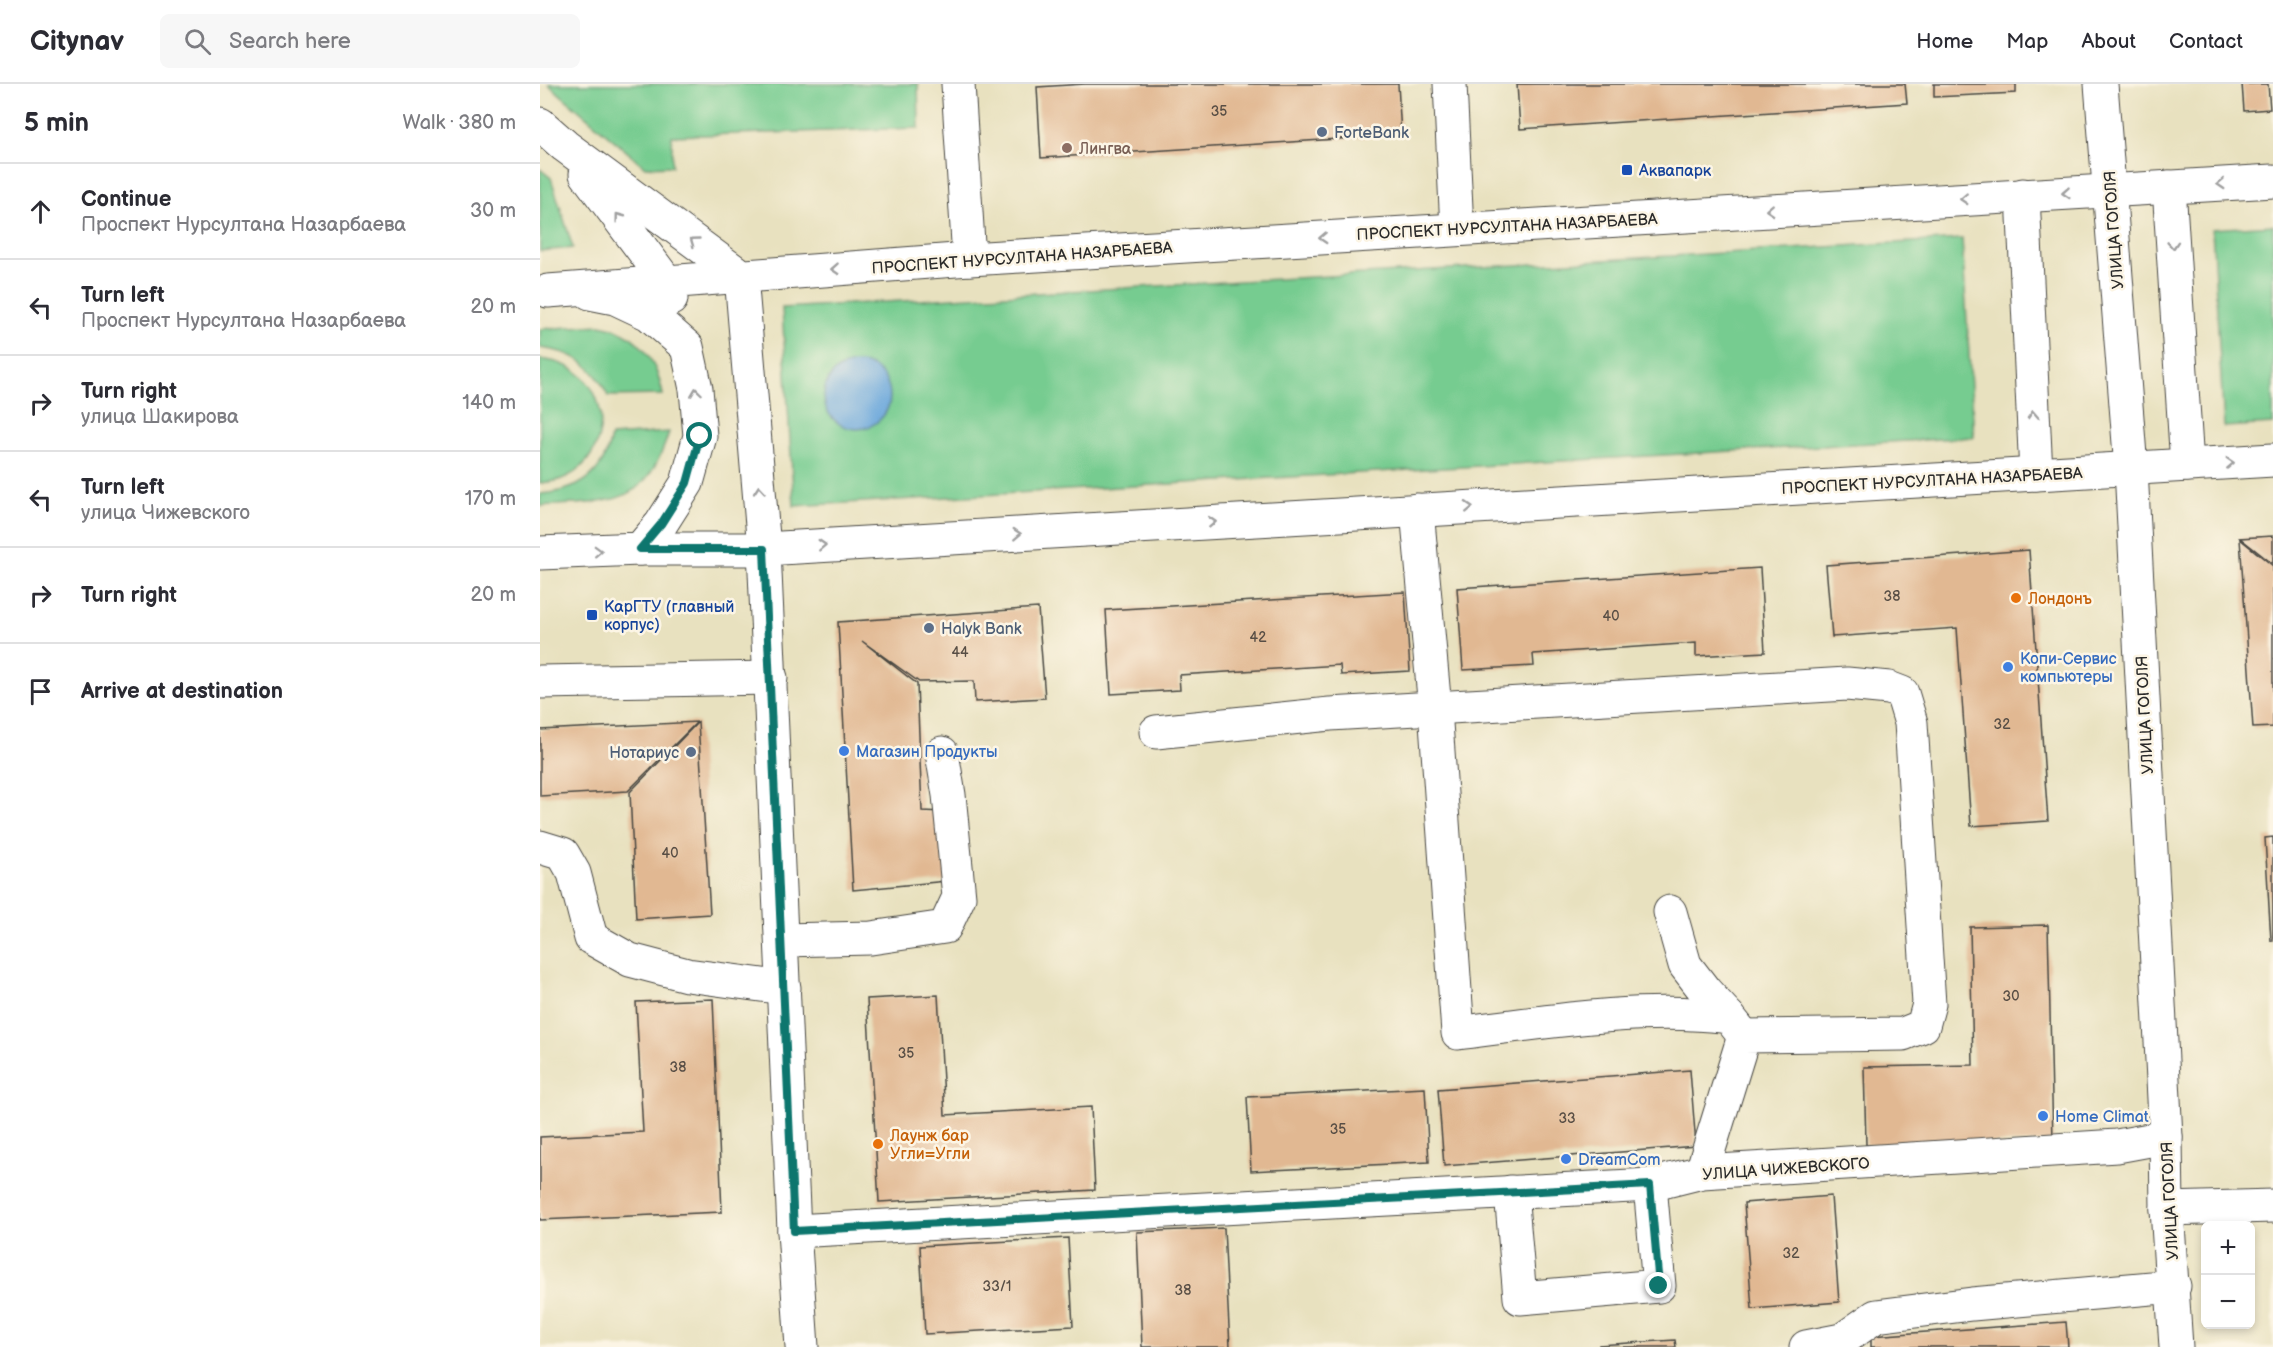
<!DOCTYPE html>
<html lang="en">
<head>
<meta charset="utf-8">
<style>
  :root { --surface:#fff; --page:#f7f7f7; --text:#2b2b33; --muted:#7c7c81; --line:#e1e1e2 }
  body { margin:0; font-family:"Balsamiq Sans",sans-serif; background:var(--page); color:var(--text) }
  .controls { position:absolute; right:18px; bottom:18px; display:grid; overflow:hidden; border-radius:9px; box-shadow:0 3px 9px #0003 }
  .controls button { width:54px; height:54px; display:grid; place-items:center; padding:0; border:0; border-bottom:2px solid var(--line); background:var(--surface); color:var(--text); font:30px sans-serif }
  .stop { position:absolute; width:18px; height:18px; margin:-14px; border:4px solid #0f766e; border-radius:50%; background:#fff }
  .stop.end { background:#0f766e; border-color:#fff; box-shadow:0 2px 6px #0008 }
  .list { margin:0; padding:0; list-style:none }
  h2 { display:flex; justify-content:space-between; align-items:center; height:78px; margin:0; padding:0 24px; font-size:26px }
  h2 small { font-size:20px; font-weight:400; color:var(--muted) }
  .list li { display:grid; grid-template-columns:39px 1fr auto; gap:18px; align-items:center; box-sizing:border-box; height:96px; padding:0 24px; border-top:2px solid var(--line) }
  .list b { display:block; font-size:22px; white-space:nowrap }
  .list p { margin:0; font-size:20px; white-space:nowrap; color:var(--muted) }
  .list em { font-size:20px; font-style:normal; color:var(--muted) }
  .icon { flex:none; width:33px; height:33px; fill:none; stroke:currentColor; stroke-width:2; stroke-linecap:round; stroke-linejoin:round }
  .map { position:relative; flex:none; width:1733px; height:1263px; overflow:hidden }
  header { display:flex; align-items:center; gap:36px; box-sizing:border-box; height:84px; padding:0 30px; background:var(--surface); border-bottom:2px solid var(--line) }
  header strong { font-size:28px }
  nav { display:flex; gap:33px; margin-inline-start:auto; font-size:21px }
  .search { width:420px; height:54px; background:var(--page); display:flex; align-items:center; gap:15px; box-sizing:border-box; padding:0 21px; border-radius:9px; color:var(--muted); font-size:22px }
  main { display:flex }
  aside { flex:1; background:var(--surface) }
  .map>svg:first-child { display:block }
  .green { fill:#76cc90; stroke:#507c5e; stroke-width:1.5 }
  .water { fill:#6aa7dc; stroke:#4a6984; stroke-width:1.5 }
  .building { fill:#e1b892 }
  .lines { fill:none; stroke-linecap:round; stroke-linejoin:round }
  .minor-casing { stroke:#474641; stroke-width:35 }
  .major-casing { stroke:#474641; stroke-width:35 }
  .highway-casing { stroke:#474641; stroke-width:35 }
  .minor { stroke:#fff; stroke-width:33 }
  .major { stroke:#fff; stroke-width:33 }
  .highway { stroke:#fff; stroke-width:33 }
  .oneway { stroke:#a0a0a0 }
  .route { stroke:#0f766e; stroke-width:8 }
  .service-dot { fill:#5c6f8a; stroke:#fcf5e5; stroke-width:2 }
  .education-dot { fill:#8d6e63; stroke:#fcf5e5; stroke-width:2 }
  .transit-dot { fill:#1a4fb4; stroke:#fcf5e5; stroke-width:2 }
  .food-dot { fill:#e8710a; stroke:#fcf5e5; stroke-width:2 }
  .shop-dot { fill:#3f7fe0; stroke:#fcf5e5; stroke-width:2 }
  .labels { text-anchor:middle; stroke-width:5; stroke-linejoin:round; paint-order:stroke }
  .number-label { font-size:14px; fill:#584e45 }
  .service-label { font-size:16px; fill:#4e5e75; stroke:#fcf5e5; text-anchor:start }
  .education-label { font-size:16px; fill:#785e54; stroke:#fcf5e5; text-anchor:start }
  .transit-label { font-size:16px; fill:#164399; stroke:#fcf5e5; text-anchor:start }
  .street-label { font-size:16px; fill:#2b2b2b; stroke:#fcf5e5 }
  .food-label { font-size:16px; fill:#c56008; stroke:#fcf5e5; text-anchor:start }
  .shop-label { font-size:16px; fill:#366cbe; stroke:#fcf5e5; text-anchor:start }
</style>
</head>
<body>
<header>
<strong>Citynav</strong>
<div class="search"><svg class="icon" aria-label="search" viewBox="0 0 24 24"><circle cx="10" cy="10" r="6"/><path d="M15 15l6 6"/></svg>Search here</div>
<nav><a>Home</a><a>Map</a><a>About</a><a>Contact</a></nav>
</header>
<main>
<aside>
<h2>5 min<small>Walk · 380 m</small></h2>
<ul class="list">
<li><svg class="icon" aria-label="ahead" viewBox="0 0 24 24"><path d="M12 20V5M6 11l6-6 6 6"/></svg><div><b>Continue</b><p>Проспект Нурсултана Назарбаева</p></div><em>30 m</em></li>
<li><svg class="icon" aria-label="left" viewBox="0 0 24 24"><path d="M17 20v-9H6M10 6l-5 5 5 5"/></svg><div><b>Turn left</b><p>Проспект Нурсултана Назарбаева</p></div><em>20 m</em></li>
<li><svg class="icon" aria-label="right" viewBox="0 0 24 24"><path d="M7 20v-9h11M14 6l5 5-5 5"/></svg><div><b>Turn right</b><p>улица Шакирова</p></div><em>140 m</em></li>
<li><svg class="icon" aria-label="left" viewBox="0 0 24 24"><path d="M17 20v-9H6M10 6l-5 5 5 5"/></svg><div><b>Turn left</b><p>улица Чижевского</p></div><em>170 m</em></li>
<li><svg class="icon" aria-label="right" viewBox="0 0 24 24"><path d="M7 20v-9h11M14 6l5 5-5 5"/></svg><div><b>Turn right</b></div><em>20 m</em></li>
<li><svg class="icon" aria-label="arrive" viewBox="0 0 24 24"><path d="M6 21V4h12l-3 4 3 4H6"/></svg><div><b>Arrive at destination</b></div></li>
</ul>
</aside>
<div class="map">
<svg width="1733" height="1263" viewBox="0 0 1733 1263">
  <rect width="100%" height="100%" fill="#fcf5e5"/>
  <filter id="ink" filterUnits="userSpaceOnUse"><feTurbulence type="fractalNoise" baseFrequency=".0167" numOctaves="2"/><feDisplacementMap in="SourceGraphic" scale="12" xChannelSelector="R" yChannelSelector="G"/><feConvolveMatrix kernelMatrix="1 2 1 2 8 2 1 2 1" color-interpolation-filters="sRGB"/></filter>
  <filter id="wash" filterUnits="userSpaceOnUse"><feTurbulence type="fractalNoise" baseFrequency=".008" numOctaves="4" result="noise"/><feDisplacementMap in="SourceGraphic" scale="24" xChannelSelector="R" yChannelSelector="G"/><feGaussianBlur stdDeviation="1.35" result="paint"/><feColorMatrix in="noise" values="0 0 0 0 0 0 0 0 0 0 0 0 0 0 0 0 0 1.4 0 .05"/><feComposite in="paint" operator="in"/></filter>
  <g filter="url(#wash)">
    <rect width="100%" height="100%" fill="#e8e1bf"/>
    <g class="green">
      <polygon points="8,0 378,0 379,44 132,52 132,82 105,83"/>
      <polygon points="0,85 11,94 33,164 0,167"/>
      <polygon points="1733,141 1733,340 1684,343 1672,145"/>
      <polygon points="1422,155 1434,353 254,422 242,224"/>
      <path d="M60,241C97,247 116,274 123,311L68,312C53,280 35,268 0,264V245Z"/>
      <path d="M0,275C13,277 24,279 35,287C76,315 66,381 19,396C13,398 6,398 0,399Z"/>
      <path d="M129,348C105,426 70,417 0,422V410C38,407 64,392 71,352Z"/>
    </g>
    <circle class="water" cx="317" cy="312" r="33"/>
    <g id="blocks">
      <g class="building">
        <polygon points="545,0 858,0 861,51 501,74 497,3"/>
        <polygon points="977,0 1365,0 1367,19 980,45"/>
        <polygon points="1394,0 1476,0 1476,9 1394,13"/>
        <polygon points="1702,0 1728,0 1730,25 1704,27"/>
        <polygon points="1733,452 1733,480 1700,454"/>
        <polygon points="1700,455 1733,482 1733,643 1713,644"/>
        <polygon points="1489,466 1508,737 1431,742 1417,544 1292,553 1286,481"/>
        <polygon points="1220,484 1225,568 1156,572 1156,559 993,570 994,582 923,586 917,504"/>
        <polygon points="865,508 870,587 801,591 800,581 639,591 640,606 571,610 566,526"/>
        <polygon points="498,524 505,614 435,618 434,597 379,598 322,557 377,600 382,727 403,728 407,797 313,806 298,538"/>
        <polygon points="157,638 88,707 0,712 0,646"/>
        <polygon points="158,638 170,830 96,835 90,708"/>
        <polygon points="1733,753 1733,857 1731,857 1725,754"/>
        <polygon points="1508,841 1513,1058 1326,1061 1324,983 1433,981 1430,843"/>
        <polygon points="398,911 405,1031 551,1023 555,1106 339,1118 327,915"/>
        <polygon points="173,915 182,1128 0,1136 0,1053 103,1048 96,918"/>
        <polygon points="1150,986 1156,1062 904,1082 898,1005"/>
        <polygon points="885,1004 889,1078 711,1087 707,1013"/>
        <polygon points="1291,1112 1299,1218 1212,1225 1204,1119"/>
        <polygon points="684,1144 690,1263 602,1263 597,1148"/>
        <polygon points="528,1154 533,1242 385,1250 380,1162"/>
        <polygon points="1526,1238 1528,1263 1331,1263 1331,1252"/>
        <polygon points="1135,1256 1136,1263 1059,1263 1059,1261"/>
      </g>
    </g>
  </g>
  <g filter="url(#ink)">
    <use href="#blocks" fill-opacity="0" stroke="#474641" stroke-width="1.5"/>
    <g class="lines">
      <g class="minor-casing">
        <g id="minor">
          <polyline points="418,0 429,175"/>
          <polyline points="910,0 917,145"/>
          <polyline points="1629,103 1647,381"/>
          <polyline points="1483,111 1496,390"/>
          <path d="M877,426L895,625L918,949C1004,938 1102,922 1189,933L1204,952"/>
          <polyline points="224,465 254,1147 262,1263"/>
          <polyline points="0,598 231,594"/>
          <polyline points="616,648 790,630 1307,600 1349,604 1362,609 1371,639 1389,920 1383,942 1363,950 1204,952 1162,1088"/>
          <polyline points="0,763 23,770 34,789 51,854 90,876 147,891 244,904"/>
          <polyline points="1130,828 1145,881 1165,907 1189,933"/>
          <polyline points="242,856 331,854 405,843 419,813 409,711 402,669"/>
          <polyline points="971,1108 980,1214 1119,1202 1110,1101"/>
          <polyline points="1627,1125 1733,1122"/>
          <polyline points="254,1147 1110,1101 1162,1088 1577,1062 1626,1053"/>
          <polyline points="1266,1263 1302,1256 1336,1232 1432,1220 1634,1202"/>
        </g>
      </g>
      <g class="major-casing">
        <g id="major">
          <polyline points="0,40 25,62 201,192 224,465"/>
          <polyline points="46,90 126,197 131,215"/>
          <polyline points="8,207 429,175 1733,97"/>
          <polyline points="100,465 224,465 1733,376"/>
          <polyline points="0,469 100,465 121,440 147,399 160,352 156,305 147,263 109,230 75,214 50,209"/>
        </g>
      </g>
      <g class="highway-casing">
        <polyline id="highway" points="1561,0 1591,385 1626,1053 1627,1125 1636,1263"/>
      </g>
      <use href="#minor" class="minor"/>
      <use href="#major" class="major"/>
      <use href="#highway" class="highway"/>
    </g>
    <defs><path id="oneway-chevron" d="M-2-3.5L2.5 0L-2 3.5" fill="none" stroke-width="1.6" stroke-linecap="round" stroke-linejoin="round" transform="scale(1.5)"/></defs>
    <g class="oneway">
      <use href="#oneway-chevron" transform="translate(1681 100) rotate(177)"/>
      <use href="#oneway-chevron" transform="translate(1526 109) rotate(176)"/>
      <use href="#oneway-chevron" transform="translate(1424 115) rotate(177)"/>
      <use href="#oneway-chevron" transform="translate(1230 126) rotate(177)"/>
      <use href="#oneway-chevron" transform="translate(79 133) rotate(-127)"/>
      <use href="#oneway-chevron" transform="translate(783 154) rotate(177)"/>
      <use href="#oneway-chevron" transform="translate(154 157) rotate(-144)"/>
      <use href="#oneway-chevron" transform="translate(1633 161) rotate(86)"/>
      <use href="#oneway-chevron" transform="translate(295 185) rotate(176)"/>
      <use href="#oneway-chevron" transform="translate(156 308) rotate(-98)"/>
      <use href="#oneway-chevron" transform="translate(1493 331) rotate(-93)"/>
      <use href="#oneway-chevron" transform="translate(1690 379) rotate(-3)"/>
      <use href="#oneway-chevron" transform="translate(219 406) rotate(-95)"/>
      <use href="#oneway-chevron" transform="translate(929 423) rotate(-3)"/>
      <use href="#oneway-chevron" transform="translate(672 438) rotate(-3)"/>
      <use href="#oneway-chevron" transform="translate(477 450) rotate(-3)"/>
      <use href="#oneway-chevron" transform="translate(282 461) rotate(-3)"/>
      <use href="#oneway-chevron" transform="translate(58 467) rotate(-2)"/>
    </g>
  </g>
  <g class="lines" filter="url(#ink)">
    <polyline class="route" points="160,352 147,399 121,440 100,465 224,465 254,1147 1110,1101 1119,1202"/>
  </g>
  <g class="service-dot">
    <circle cx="782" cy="48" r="6"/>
    <circle cx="389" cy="544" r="6"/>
    <circle cx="151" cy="668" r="6"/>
  </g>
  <circle class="education-dot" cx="527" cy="64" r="6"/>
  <g class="transit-dot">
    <rect x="1081" y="80" width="12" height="12" rx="3"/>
    <rect x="46" y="525" width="12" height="12" rx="3"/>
  </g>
  <g class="food-dot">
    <circle cx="1476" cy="514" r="6"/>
    <circle cx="338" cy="1060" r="6"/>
  </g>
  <g class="shop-dot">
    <circle cx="1468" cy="583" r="6"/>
    <circle cx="304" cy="667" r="6"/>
    <circle cx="1503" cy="1032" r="6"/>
    <circle cx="1026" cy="1075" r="6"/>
  </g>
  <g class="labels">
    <g class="number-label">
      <text x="679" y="32">35</text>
      <text x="1352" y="517">38</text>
      <text x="1071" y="537">40</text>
      <text x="718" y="558">42</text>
      <text x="420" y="573">44</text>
      <text x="1462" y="645">32</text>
      <text x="130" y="774">40</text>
      <text x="1471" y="917">30</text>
      <text x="366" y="974">35</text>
      <text x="138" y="988">38</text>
      <text x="1027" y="1039">33</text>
      <text x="798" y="1050">35</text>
      <text x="1251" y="1174">32</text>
      <text x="457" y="1207">33/1</text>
      <text x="643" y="1211">38</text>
    </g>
    <g class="service-label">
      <text x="794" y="54">ForteBank</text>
      <text x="401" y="550">Halyk Bank</text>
      <text x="139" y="674" text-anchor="end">Нотариус</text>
    </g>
    <g class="education-label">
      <text x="539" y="70">Лингва</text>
    </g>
    <g class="transit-label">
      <text x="1099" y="92">Аквапарк</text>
      <text x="64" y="528">КарГТУ (главный<tspan x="64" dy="18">корпус)</tspan></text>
    </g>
    <g class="street-label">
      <text transform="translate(967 142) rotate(-3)" y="6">ПРОСПЕКТ НУРСУЛТАНА НАЗАРБАЕВА</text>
      <text transform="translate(1573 146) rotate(-94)" y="6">УЛИЦА ГОГОЛЯ</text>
      <text transform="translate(482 173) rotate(-4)" y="6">ПРОСПЕКТ НУРСУЛТАНА НАЗАРБАЕВА</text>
      <text transform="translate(1392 396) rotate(-3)" y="6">ПРОСПЕКТ НУРСУЛТАНА НАЗАРБАЕВА</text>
      <text transform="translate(1604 631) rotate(-93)" y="6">УЛИЦА ГОГОЛЯ</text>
      <text transform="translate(1246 1084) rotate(-4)" y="6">УЛИЦА ЧИЖЕВСКОГО</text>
      <text transform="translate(1629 1117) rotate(-93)" y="6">УЛИЦА ГОГОЛЯ</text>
    </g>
    <g class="food-label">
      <text x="1488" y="520">Лондонъ</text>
      <text x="350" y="1057">Лаунж бар<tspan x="350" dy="18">Угли=Угли</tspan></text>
    </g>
    <g class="shop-label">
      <text x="1480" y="580">Копи-Сервис<tspan x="1480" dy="18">компьютеры</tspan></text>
      <text x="316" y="673">Магазин Продукты</text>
      <text x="1515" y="1038">Home Climat</text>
      <text x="1038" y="1081">DreamCom</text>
    </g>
  </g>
</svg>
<div class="controls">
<button>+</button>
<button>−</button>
</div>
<div class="stop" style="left:160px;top:352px"></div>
<div class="stop end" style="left:1119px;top:1202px"></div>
</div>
</main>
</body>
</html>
